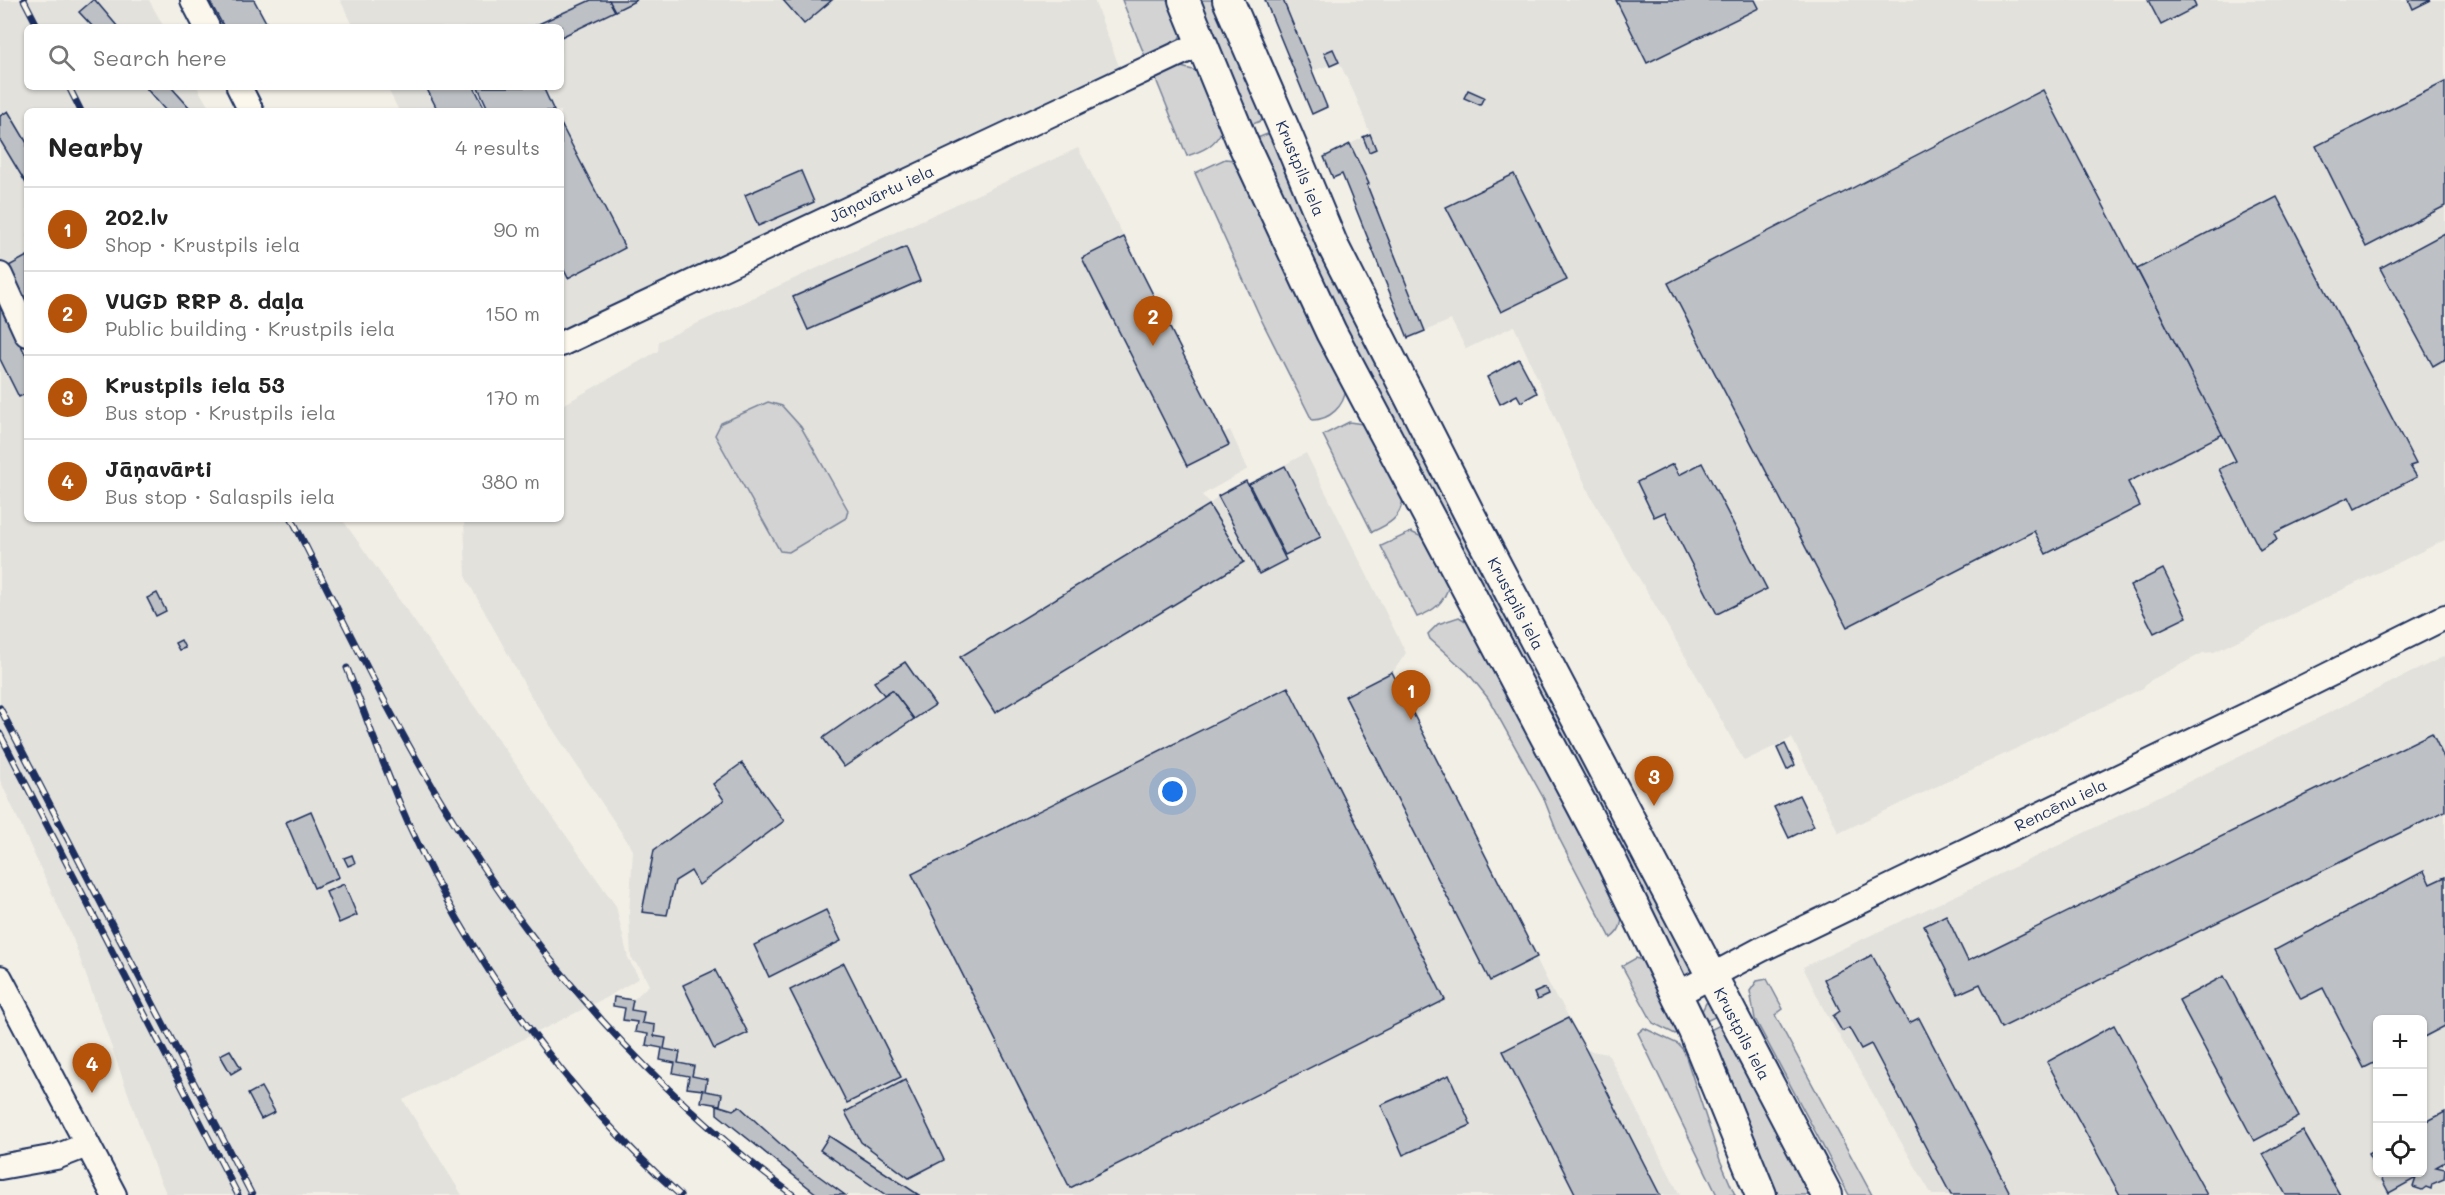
<!DOCTYPE html>
<html lang="en">
<head>
<meta charset="utf-8">
<style>
  :root { --surface:#fff; --page:#f6f6f6; --text:#222; --muted:#767676; --line:#e0e0e0; --accent:#b45309 }
  body { margin:0; font-family:Mali,sans-serif; background:var(--page); color:var(--text) }
  .controls { position:absolute; right:18px; bottom:18px; display:grid; overflow:hidden; border-radius:9px; box-shadow:0 2px 4px #0004 }
  .controls button { width:54px; height:54px; display:grid; place-items:center; padding:0; border:0; border-bottom:2px solid var(--line); background:var(--surface); color:var(--text); font:30px sans-serif }
  .you { position:absolute; left:1173px; top:792px; width:21px; height:21px; margin:-15px; border:4px solid #fff; border-radius:50%; background:#1a73e8; box-shadow:0 0 0 9px #1a73e833 }
  .badge { display:grid; place-items:center; width:39px; height:39px; border-radius:50%; background:var(--accent); color:#fff; font-size:20px; font-weight:700 }
  .pin { position:absolute; translate:-50% -50px; filter:drop-shadow(0 2px 3px #0008) }
  .pin::after { content:''; position:absolute; top:32px; width:21px; height:18px; background:inherit; clip-path:polygon(0 0,100% 0,50% 100%) }
  .list { margin:0; padding:0; list-style:none }
  h2 { display:flex; justify-content:space-between; align-items:center; height:78px; margin:0; padding:0 24px; font-size:26px }
  h2 small { font-size:20px; font-weight:400; color:var(--muted) }
  .list li { display:grid; grid-template-columns:39px 1fr auto; gap:18px; align-items:center; box-sizing:border-box; height:84px; padding:0 24px; border-top:2px solid var(--line) }
  .list b { display:block; font-size:22px; white-space:nowrap }
  .list p { margin:0; font-size:20px; white-space:nowrap; color:var(--muted) }
  .list em { font-size:20px; font-style:normal; color:var(--muted) }
  .icon { flex:none; width:33px; height:33px; fill:none; stroke:currentColor; stroke-width:2; stroke-linecap:round; stroke-linejoin:round }
  .map { position:relative; flex:none; width:2445px; height:1195px; overflow:hidden }
  .search { position:absolute; background:var(--surface); box-shadow:0 2px 4px #0004; left:24px; top:24px; width:540px; height:66px; display:flex; align-items:center; gap:15px; box-sizing:border-box; padding:0 21px; border-radius:9px; color:var(--muted); font-size:22px }
  .panel { position:absolute; background:var(--surface); box-shadow:0 2px 4px #0004; left:24px; top:108px; width:540px; height:414px; border-radius:9px }
  .map>svg:first-child { display:block }
  .built { fill:#e2e1dc; fill-rule:evenodd }
  .green { fill:#d2d3d2; stroke:#768198; stroke-width:1.5 }
  .building { fill:#bdc0c4; stroke:#1b2f5e; stroke-width:1.5 }
  .lines { fill:none; stroke-linecap:round; stroke-linejoin:round }
  .minor-casing { stroke:#1b2f5e; stroke-width:28 }
  .major-casing { stroke:#1b2f5e; stroke-width:34 }
  .minor { stroke:#fbf7ec; stroke-width:24 }
  .major { stroke:#fbf7ec; stroke-width:30 }
  .rail-casing { stroke:#1b2f5e; stroke-width:7 }
  .rail { stroke:#fbf7ec; stroke-width:4.5; stroke-dasharray:14; stroke-linecap:butt }
  .labels { text-anchor:middle; stroke-width:4.5; stroke-linejoin:round; paint-order:stroke }
  .street-label { font-size:16px; fill:#1b2f5e; stroke:#fbf7ec }
</style>
</head>
<body>
<div class="map">
<svg width="2445" height="1195" viewBox="0 0 2445 1195">
  <rect width="100%" height="100%" fill="#f2efe6"/>
  <filter id="ink" filterUnits="userSpaceOnUse"><feTurbulence type="fractalNoise" baseFrequency=".0167" numOctaves="2"/><feDisplacementMap in="SourceGraphic" scale="12" xChannelSelector="R" yChannelSelector="G"/><feConvolveMatrix kernelMatrix="1 2 1 2 8 2 1 2 1" color-interpolation-filters="sRGB"/></filter>
  <g filter="url(#ink)">
    <g class="built">
      <polygon points="0,0 149,0 164,27 27,27 27,87 197,87 211,111 27,111 27,519 342,519 616,906 628,958 639,978 611,995 403,1100 462,1195 167,1195 155,1169 73,939 0,780"/>
      <polygon points="340,0 1094,0 1119,66 564,330 561,328 561,111 399,111 387,87 561,87 561,27 354,27"/>
      <polygon points="1265,0 2445,0 2445,540 2214,652 2203,653 2151,680 2143,688 1839,833 1792,738 1744,761 1698,678 1590,495 1514,326 1466,349 1451,320 1408,338 1342,175 1333,178 1324,157 1370,134 1355,95 1339,62 1312,71 1327,107 1312,114"/>
      <polygon points="1078,148 1124,237 1095,252 1187,466 1229,445 1223,433 1230,430 1248,469 1202,495 1210,504 1218,496 1246,481 1249,484 1306,453 1406,653 1393,672 1556,998 1560,1001 1586,1050 1608,1054 1680,1195 818,1195 717,1114 716,1105 701,1102 703,1091 687,1088 688,1076 673,1073 675,1063 660,1060 661,1048 646,1045 648,1034 635,1032 637,1022 623,1020 624,1008 613,1006 614,997 633,1000 649,985 641,969 631,958 629,915 633,850 532,698 466,578 464,519 561,519 561,406 658,351 659,341"/>
      <path d="M2445,656V1195H1932L1823,1008L1803,967L1961,893ZM2378,1020H2422V1172H2378Z"/>
    </g>
    <g class="green">
      <polygon points="1122,0 1173,0 1182,31 1178,42 1147,61"/>
      <polygon points="1197,0 1213,0 1264,115 1263,120 1253,124 1247,121"/>
      <path d="M1181,67L1197,71L1222,130C1215,146 1202,151 1187,156L1155,77Z"/>
      <polygon points="1270,133 1698,970 1686,981 1316,276 1255,139"/>
      <path d="M1225,159L1235,160L1346,389C1344,406 1330,420 1312,420L1262,321L1195,173Z"/>
      <polygon points="768,402 782,406 801,427 848,510 846,518 789,552 780,551 715,435 721,423"/>
      <path d="M1349,422L1363,424L1403,499C1400,519 1389,524 1372,532L1323,435Z"/>
      <path d="M1411,532L1426,539L1449,585C1444,603 1434,611 1417,617L1381,546Z"/>
      <path d="M1459,617L1472,625L1517,708L1622,913C1622,925 1620,931 1611,938L1560,840L1544,799L1488,698L1468,673L1430,639L1428,634L1438,624Z"/>
      <polygon points="1636,958 1644,961 1683,1031 1675,1034 1653,1023 1622,966"/>
      <polygon points="1767,979 1783,1009 1775,1015 1872,1195 1849,1195 1755,1019 1750,991 1757,981"/>
      <polygon points="1711,1002 1721,1014 1704,1022 1700,1015 1706,1003"/>
      <polygon points="1726,1022 1817,1195 1778,1195 1708,1031"/>
      <polygon points="1644,1028 1678,1044 1684,1051 1720,1160 1735,1195 1717,1195 1638,1033"/>
    </g>
    <g class="building">
      <polygon points="93,0 95,0 118,27 93,27 79,12"/>
      <polygon points="209,0 254,0 267,24 262,27 224,27"/>
      <polygon points="591,0 609,0 615,11 561,37 561,27 532,27"/>
      <polygon points="609,0 637,0 615,11"/>
      <polygon points="783,0 832,0 804,24"/>
      <polygon points="1265,0 1283,0 1327,107 1312,114"/>
      <polygon points="1616,0 1755,0 1759,8 1647,63"/>
      <polygon points="2148,0 2193,0 2196,7 2161,25"/>
      <polygon points="2409,0 2431,0 2413,9"/>
      <polygon points="1333,49 1339,62 1330,66 1324,53"/>
      <polygon points="2445,82 2445,206 2366,247 2316,146"/>
      <polygon points="145,87 171,87 189,107 184,111 166,111"/>
      <polygon points="426,87 474,87 486,111 438,111"/>
      <polygon points="478,87 543,87 554,111 489,111"/>
      <polygon points="1468,90 1484,97 1480,105 1464,98"/>
      <polygon points="2043,90 2223,434 2128,482 2140,506 2046,554 2034,531 1847,627 1668,283"/>
      <polygon points="8,111 27,143 27,185 0,140 0,116"/>
      <polygon points="561,124 625,248 568,278 561,264"/>
      <polygon points="1370,134 1376,149 1369,152 1363,137"/>
      <polygon points="1350,144 1369,184 1367,185 1425,331 1408,338 1342,174 1333,178 1324,157"/>
      <polygon points="801,171 814,202 758,226 745,195"/>
      <polygon points="1514,174 1567,280 1501,312 1446,207"/>
      <polygon points="2277,197 2416,464 2410,466 2417,477 2355,509 2349,497 2274,533 2277,539 2260,550 2219,469 2236,461 2137,269"/>
      <polygon points="2445,233 2445,359 2433,366 2380,268"/>
      <polygon points="1124,237 1229,445 1187,466 1082,258"/>
      <polygon points="906,247 920,281 808,330 793,297"/>
      <polygon points="27,256 27,304 7,267"/>
      <polygon points="0,302 27,358 27,393 19,397 0,359"/>
      <polygon points="1519,359 1537,393 1521,402 1517,395 1500,404 1487,377"/>
      <polygon points="1702,463 1767,589 1717,614 1665,512 1654,517 1637,482 1673,464 1679,475"/>
      <polygon points="1285,466 1321,537 1285,555 1249,484"/>
      <polygon points="1246,481 1286,560 1259,574 1218,496"/>
      <polygon points="1209,505 1244,562 995,713 960,657"/>
      <polygon points="2163,569 2187,617 2154,633 2130,586"/>
      <polygon points="157,593 166,611 156,616 147,598"/>
      <polygon points="181,640 185,648 179,650 175,643"/>
      <polygon points="905,662 935,705 914,719 892,690 884,695 874,682"/>
      <polygon points="1392,672 1537,957 1490,981 1345,696"/>
      <polygon points="1288,687 1445,1000 1070,1188 912,874"/>
      <polygon points="892,690 914,719 844,767 823,738"/>
      <polygon points="2432,733 2445,760 2445,811 2001,1028 1980,984 1958,994 1924,926 1946,915 1968,961"/>
      <polygon points="1785,744 1795,765 1787,770 1777,748"/>
      <polygon points="742,763 784,821 699,885 691,871 675,881 667,915 642,912 654,850 724,800 713,784"/>
      <polygon points="1799,795 1814,826 1789,838 1774,807"/>
      <polygon points="311,811 339,877 314,888 286,822"/>
      <polygon points="352,855 355,863 348,866 344,858"/>
      <polygon points="2424,871 2430,884 2445,877 2445,1026 2422,1038 2422,1020 2378,1020 2378,1061 2364,1068 2323,988 2301,999 2275,950"/>
      <polygon points="344,884 357,915 339,923 326,892"/>
      <polygon points="826,910 841,941 769,977 754,945"/>
      <polygon points="1872,955 1909,1023 1919,1018 2011,1195 1951,1195 1871,1044 1861,1049 1849,1028 1842,1031 1833,1016 1840,1011 1824,979"/>
      <polygon points="844,963 901,1077 847,1103 790,990"/>
      <polygon points="715,970 748,1033 714,1049 683,985"/>
      <polygon points="2224,976 2299,1117 2254,1141 2179,1000"/>
      <polygon points="1545,988 1548,995 1537,1000 1534,993"/>
      <polygon points="614,997 633,1000 631,1010 644,1012 642,1023 655,1025 654,1036 666,1038 664,1049 680,1052 678,1063 694,1066 692,1076 707,1079 705,1091 722,1094 720,1105 701,1102 703,1090 687,1088 689,1076 673,1073 675,1063 660,1060 662,1048 646,1045 648,1034 635,1032 637,1022 623,1020 625,1008 613,1006"/>
      <polygon points="1568,1018 1586,1050 1660,1195 1576,1195 1503,1051"/>
      <polygon points="2114,1025 2207,1195 2120,1195 2047,1062"/>
      <polygon points="230,1050 241,1068 231,1074 220,1055"/>
      <polygon points="1449,1075 1471,1125 1403,1155 1381,1105"/>
      <polygon points="905,1080 944,1160 909,1178 861,1142 845,1112"/>
      <polygon points="261,1087 275,1112 261,1119 248,1094"/>
      <polygon points="717,1105 733,1110 739,1106 801,1163 845,1195 818,1195 717,1114"/>
      <polygon points="2445,1112 2445,1162 2436,1167 2445,1169 2444,1179 2432,1184 2431,1189 2426,1187 2422,1190 2413,1187 2416,1178 2389,1193 2378,1172 2422,1172 2422,1124"/>
      <polygon points="2303,1131 2340,1195 2286,1195 2263,1154"/>
      <polygon points="829,1136 919,1195 886,1195 820,1150"/>
      <polygon points="2378,1148 2378,1172 2368,1154"/>
    </g>
    <g class="lines">
      <g class="minor-casing">
        <g id="minor">
          <polyline points="193,0 207,27"/>
          <polyline points="239,87 251,111"/>
          <polyline points="0,275 27,334"/>
          <path id="s1" d="M561,344L1202,43"/>
          <polyline points="0,978 114,1195"/>
          <path id="s2" d="M1676,995L1760,950L2276,701L2445,617"/>
          <polyline points="0,1167 56,1157 87,1145"/>
        </g>
      </g>
      <g class="major-casing">
        <g id="major">
          <polyline points="1184,0 1241,139 1331,332 1610,858 1694,1031 1761,1195"/>
          <path id="s3" d="M1228,0L1288,138L1333,246L1479,533L1827,1195"/>
        </g>
      </g>
      <use href="#minor" class="minor"/>
      <use href="#major" class="major"/>
      <g class="rail-casing">
        <g id="rail">
          <polyline points="24,0 38,27"/>
          <polyline points="69,87 81,111"/>
          <path d="M292,519C344,621 393,725 454,822C541,965 659,1095 793,1195"/>
          <path d="M347,668C368,721 386,774 409,825C472,963 567,1094 680,1195"/>
          <polyline points="0,708 252,1195"/>
          <polyline points="0,734 238,1195"/>
        </g>
      </g>
      <use href="#rail" class="rail"/>
    </g>
  </g>
  <g class="labels">
    <g class="street-label">
      <text dy="6" stroke="none"><textPath href="#s3" startOffset="183">Krustpils iela</textPath></text>
      <text dy="6" stroke="none"><textPath href="#s1" startOffset="354">Jāņavārtu iela</textPath></text>
      <text dy="6" stroke="none"><textPath href="#s3" startOffset="669">Krustpils iela</textPath></text>
      <text dy="6" stroke="none"><textPath href="#s2" startOffset="429">Rencēnu iela</textPath></text>
      <text dy="6" stroke="none"><textPath href="#s3" startOffset="1155">Krustpils iela</textPath></text>
    </g>
  </g>
</svg>
<div class="controls">
<button>+</button>
<button>−</button>
<button><svg class="icon" aria-label="locate" viewBox="0 0 24 24"><circle cx="12" cy="12" r="6"/><path d="M12 2v4M12 18v4M2 12h4M18 12h4"/></svg></button>
</div>
<div class="you"></div>
<div class="pin badge" style="left:1411px;top:720px">1</div>
<div class="pin badge" style="left:1153px;top:346px">2</div>
<div class="pin badge" style="left:1654px;top:806px">3</div>
<div class="pin badge" style="left:92px;top:1093px">4</div>
<div class="search"><svg class="icon" aria-label="search" viewBox="0 0 24 24"><circle cx="10" cy="10" r="6"/><path d="M15 15l6 6"/></svg>Search here</div>
<section class="panel">
<h2>Nearby<small>4 results</small></h2>
<ul class="list">
<li><span class="badge">1</span><div><b>202.lv</b><p>Shop · Krustpils iela</p></div><em>90 m</em></li>
<li><span class="badge">2</span><div><b>VUGD RRP 8. daļa</b><p>Public building · Krustpils iela</p></div><em>150 m</em></li>
<li><span class="badge">3</span><div><b>Krustpils iela 53</b><p>Bus stop · Krustpils iela</p></div><em>170 m</em></li>
<li><span class="badge">4</span><div><b>Jāņavārti</b><p>Bus stop · Salaspils iela</p></div><em>380 m</em></li>
</ul>
</section>
</div>
</body>
</html>
